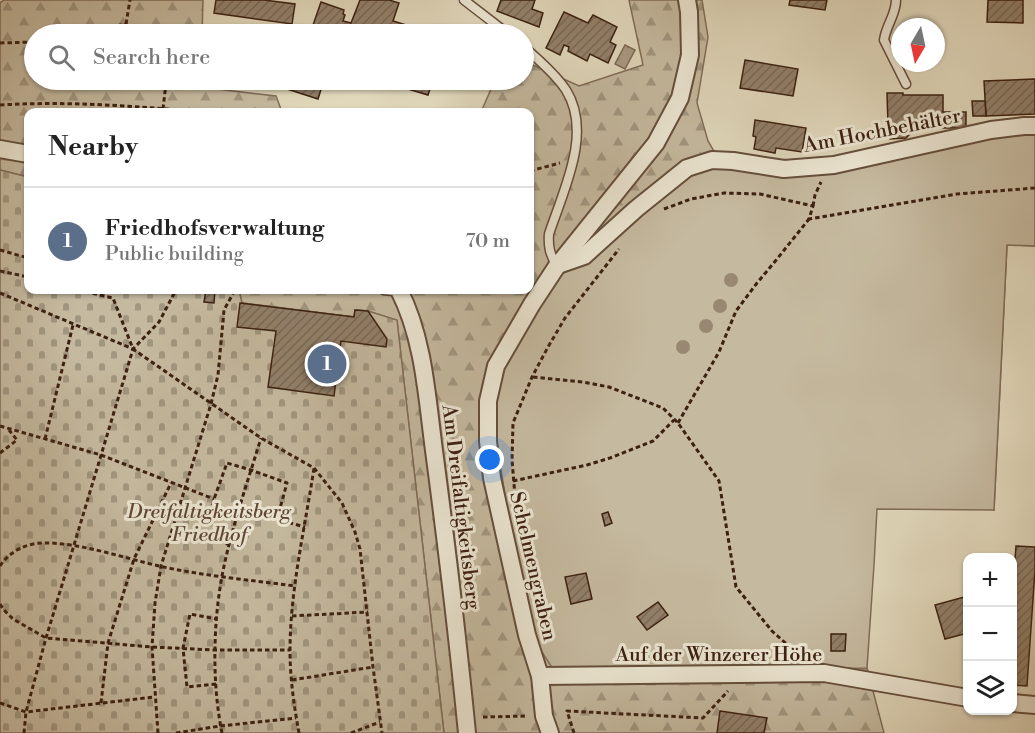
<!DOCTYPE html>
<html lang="en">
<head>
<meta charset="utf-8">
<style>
  :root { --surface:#fff; --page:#f6f6f6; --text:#222; --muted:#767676; --line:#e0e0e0; --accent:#2563eb }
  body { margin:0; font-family:"Libre Bodoni",serif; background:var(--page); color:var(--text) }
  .controls { position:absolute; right:18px; bottom:18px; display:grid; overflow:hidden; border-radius:12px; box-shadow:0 2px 4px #0004 }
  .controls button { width:54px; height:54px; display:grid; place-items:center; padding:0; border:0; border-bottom:2px solid var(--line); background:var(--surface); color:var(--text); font:30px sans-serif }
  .compass { position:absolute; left:891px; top:18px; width:54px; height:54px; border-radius:50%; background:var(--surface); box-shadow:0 2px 4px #0004; rotate:189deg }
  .you { position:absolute; left:490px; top:460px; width:21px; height:21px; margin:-15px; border:4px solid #fff; border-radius:50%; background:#1a73e8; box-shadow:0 0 0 9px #1a73e833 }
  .badge { display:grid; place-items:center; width:39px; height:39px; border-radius:50%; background:var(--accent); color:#fff; font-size:20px; font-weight:700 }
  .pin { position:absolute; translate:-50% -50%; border:3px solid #fff; box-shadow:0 2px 6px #0006 }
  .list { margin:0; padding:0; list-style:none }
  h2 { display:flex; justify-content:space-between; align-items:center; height:78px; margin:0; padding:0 24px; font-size:26px }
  h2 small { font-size:20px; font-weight:400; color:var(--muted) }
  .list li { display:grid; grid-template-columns:39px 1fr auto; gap:18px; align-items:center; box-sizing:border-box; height:108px; padding:0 24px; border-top:2px solid var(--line) }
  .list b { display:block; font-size:22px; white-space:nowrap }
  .list p { margin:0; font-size:20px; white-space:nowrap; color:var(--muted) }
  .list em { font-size:20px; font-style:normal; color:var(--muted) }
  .icon { flex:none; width:33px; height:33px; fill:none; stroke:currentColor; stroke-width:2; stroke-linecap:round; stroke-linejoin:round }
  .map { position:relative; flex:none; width:1035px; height:733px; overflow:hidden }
  .search { position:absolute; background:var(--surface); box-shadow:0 2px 4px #0004; left:24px; top:24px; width:510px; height:66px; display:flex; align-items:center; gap:15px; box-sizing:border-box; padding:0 21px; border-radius:33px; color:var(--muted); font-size:22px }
  .panel { position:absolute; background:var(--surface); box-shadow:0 2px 4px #0004; left:24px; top:108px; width:510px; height:186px; border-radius:12px }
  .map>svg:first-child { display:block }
  .forest { fill:url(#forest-firs); stroke:#806c58; stroke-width:1.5 }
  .cemetery { fill:url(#cemetery-stones); stroke:#806c58; stroke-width:1.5 }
  .park { fill:#c5b99f; stroke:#806c58; stroke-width:1.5 }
  .water { fill:url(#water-ripples); stroke:#7d6955; stroke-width:1.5 }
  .building { fill:url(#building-hatch); stroke:#3c2011; stroke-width:1.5 }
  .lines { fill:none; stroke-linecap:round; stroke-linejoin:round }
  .lane-casing { stroke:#654e3c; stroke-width:11 }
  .street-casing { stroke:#654e3c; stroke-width:20 }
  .path { stroke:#3c2011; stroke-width:3; stroke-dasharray:4.5 3; stroke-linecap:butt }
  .lane { stroke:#ece6d3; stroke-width:8 }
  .street { stroke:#ece6d3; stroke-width:16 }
  .tree { fill:#998871 }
  .labels { text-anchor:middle; stroke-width:6; stroke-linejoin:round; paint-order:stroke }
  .street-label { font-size:20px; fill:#3c2011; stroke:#ece6d3 }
  .park-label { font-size:20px; font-style:italic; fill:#5e4634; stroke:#ece6d3 }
</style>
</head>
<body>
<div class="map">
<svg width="1035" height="733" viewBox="0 0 1035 733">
  <defs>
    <pattern id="forest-firs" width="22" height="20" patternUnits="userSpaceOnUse" patternTransform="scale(1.5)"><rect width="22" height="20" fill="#c5b99f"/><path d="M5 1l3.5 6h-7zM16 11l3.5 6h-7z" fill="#a19680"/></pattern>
    <pattern id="cemetery-stones" width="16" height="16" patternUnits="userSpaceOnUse" patternTransform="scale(1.5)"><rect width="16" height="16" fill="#c5b99f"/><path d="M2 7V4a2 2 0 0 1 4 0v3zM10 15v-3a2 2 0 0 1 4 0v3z" fill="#a19680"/></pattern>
    <pattern id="water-ripples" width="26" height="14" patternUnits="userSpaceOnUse" patternTransform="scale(1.5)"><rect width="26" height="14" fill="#a99982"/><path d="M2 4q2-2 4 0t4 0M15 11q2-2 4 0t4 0" fill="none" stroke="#8b7c69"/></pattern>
    <pattern id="building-hatch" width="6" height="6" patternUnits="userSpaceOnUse" patternTransform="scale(1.5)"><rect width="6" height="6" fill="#92806a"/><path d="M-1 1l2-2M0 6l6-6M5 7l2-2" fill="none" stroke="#786856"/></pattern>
  </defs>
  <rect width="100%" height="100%" fill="#e1d8bc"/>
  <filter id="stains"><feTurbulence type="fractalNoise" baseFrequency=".00333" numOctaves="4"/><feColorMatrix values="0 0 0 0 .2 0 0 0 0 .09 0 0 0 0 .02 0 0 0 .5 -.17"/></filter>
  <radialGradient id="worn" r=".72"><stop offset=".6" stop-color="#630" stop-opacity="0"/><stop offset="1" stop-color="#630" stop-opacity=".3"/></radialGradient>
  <g class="forest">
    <polygon points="4,0 203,0 202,34 34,34 34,80 200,80 200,87 276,96 282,112 28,112 28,177 0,170 0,3"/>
    <polygon points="629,0 702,0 708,37 697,103 708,141 726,172 1035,246 1007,245 994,510 894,459 747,667 867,668 884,733 444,733 397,321 368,311 356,310 354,317 242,303 239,290 530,290 530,112 481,112 495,80 524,80 524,61 579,86 643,65"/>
  </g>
  <polygon class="cemetery" points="0,170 28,177 28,290 239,290 242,303 354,317 355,310 368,311 397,320 444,733 0,733"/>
  <polygon class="park" points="1035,126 1035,246 1007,245 994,510 877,509 874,565 867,668 553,669 530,634 510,525 491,409 500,366 560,276 687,168 784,169"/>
  <polygon class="water" points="625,45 635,50 625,69 615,64"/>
  <g class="building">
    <polygon points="216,0 264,0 295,4 292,24 214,13"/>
    <polygon points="360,0 389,0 399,3 393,21 436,34 320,34 311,31 321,2 344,10 343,14 345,15 343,21 351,23"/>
    <polygon points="501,0 535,0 532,9 543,13 539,27 497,11"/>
    <polygon points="790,0 827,0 825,10 789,5"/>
    <polygon points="988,0 1023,0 1023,23 987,22"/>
    <polygon points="564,12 588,23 593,15 617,27 610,42 616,45 608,63 590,54 587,61 568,51 569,47 564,45 560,55 546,48"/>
    <polygon points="745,60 798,69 793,96 740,88"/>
    <polygon points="1035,79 1035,114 986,116 984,81"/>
    <polygon points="290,80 324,80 318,99 287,89"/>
    <polygon points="400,80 433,80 428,95 398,86"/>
    <polygon points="887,93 903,93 903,95 943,95 943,112 966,112 966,128 940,128 940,125 888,125"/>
    <polygon points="972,101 985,101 986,116 973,116"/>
    <polygon points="755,120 806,128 802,152 776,148 775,153 754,149 756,137 753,136"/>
    <polygon points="913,124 913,131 906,138 890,139 889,125"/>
    <polygon points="206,290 215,290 214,303 204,302"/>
    <polygon points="240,303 354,317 355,310 368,311 387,339 386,347 341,341 334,396 268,387 276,331 237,327"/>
    <polygon points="608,512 612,523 605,526 602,514"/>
    <polygon points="1016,546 1035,547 1035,570 1027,686 1012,685 1012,601"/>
    <polygon points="586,573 592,599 571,604 565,577"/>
    <polygon points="968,596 968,633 945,639 935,605"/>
    <polygon points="658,602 668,615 647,630 637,617"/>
    <polygon points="831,634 846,634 845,651 831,651"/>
    <polygon points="720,711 767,718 764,733 717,733"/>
  </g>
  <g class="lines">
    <g class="lane-casing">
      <g id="lane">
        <polyline points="464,0 508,34"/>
        <path d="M896,0C896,15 886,25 884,40L906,84"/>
        <path d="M524,47C538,59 556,75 566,90C593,133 563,191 549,234C548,247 550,255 557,266"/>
        <polyline points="384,290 401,292"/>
      </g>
    </g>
    <g class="street-casing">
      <g id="street">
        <polyline points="0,149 28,154"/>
        <polyline points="558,265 584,256 636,209 687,168 712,160 733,161 784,169 834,165 991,130 1024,126 1035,126"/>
        <path d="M399,290C425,341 427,401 435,458C447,549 458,641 467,733"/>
        <polyline points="540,676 824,673 968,698"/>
        <polyline points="1012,703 1035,705"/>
        <polyline points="550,733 544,716 540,676 527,635 492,478 488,441 488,401 496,366 532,304 557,266 656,143 680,98 690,55 689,12 687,0"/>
      </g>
    </g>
    <g class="path">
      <polyline points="126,24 130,0"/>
      <polyline points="73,34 126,24 135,34"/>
      <polyline points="0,43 34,42"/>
      <path d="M0,105C67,101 135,106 202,112"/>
      <polyline points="163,109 166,83 164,80"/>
      <polyline points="530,171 560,163"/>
      <polyline points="813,206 815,195 821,182"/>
      <polyline points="664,209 691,199 724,193 760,194 813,206 809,219 957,194 1035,188"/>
      <polyline points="0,250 28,258"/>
      <polyline points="0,271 28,277"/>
      <polyline points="78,290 113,298 133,349 261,438 314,468 342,503 355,532 360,549 373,667 382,733"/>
      <polyline points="418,291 437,290"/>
      <polyline points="0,293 133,349 159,322 176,290"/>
      <polyline points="533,377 583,382 609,387 663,408 678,423 719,481 736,587 772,631 800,656"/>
      <polyline points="678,423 719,352 736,311 757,283 777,259 809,219"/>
      <polyline points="0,426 101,455 214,499"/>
      <polyline points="45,439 73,325"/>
      <polyline points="0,453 17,440 9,430"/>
      <polyline points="513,481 587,465 610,458 653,441 674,420"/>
      <polyline points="515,496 512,460 513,423 532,377 548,347 565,318 619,249"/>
      <polyline points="238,509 305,527"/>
      <polyline points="230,545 203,535 214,499 227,463 251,470 287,483 277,519"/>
      <path d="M0,566C9,552 26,543 43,543C78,542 124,558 159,566C204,576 250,580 295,586"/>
      <polyline points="0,604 3,609 13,619 46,638 152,647 215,650 290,650"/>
      <polyline points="292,616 368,612"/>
      <polyline points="292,680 373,667"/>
      <polyline points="216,684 187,687 183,648 190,614 217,619"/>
      <polyline points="0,703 26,712 154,697"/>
      <polyline points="101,703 108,643 134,559 171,483"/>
      <polyline points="483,717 527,716"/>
      <polyline points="24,733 26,712 46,638 133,349"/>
      <polyline points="158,733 152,647 155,603 161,566 211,404 218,375 224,310 235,290"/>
      <polyline points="176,733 220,726 296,718"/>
      <path d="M222,733C212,684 213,625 222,576C231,529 247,484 261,438"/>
      <path d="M299,733C294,706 290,678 290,651C290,590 305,528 314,468"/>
      <polyline points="351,733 380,722"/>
      <polyline points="574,733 567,711 703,718 728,691"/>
    </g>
    <use href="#lane" class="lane"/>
    <use href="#street" class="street"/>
  </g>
  <g class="tree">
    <circle cx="731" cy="280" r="7"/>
    <circle cx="720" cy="306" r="7"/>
    <circle cx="706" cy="326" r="7"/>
    <circle cx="683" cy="347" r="7"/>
  </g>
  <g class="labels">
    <g class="street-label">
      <text transform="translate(882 130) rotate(-11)" y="7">Am Hochbehälter</text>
      <text transform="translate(462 507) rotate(83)" y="7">Am Dreifaltigkeitsberg</text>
      <text transform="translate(534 566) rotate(77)" y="7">Schelmengraben</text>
      <text x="719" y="661">Auf der Winzerer Höhe</text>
    </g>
    <g class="park-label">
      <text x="209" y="518">Dreifaltigkeitsberg<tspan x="209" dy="23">Friedhof</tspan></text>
    </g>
  </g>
  <rect width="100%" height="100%" filter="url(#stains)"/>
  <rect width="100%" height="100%" fill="url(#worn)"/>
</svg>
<div class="controls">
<button>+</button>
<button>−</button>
<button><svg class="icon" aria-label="layers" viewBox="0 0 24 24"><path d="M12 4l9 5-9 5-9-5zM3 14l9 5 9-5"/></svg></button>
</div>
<svg class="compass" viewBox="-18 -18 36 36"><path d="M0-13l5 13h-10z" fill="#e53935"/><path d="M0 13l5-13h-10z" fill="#767676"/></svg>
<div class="you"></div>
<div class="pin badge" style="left:327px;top:364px;background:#5c6f8a">1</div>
<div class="search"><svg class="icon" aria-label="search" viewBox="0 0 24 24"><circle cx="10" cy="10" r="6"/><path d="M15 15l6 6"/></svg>Search here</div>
<section class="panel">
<h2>Nearby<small></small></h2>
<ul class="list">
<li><span class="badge" style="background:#5c6f8a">1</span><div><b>Friedhofsverwaltung</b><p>Public building</p></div><em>70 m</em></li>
</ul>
</section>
</div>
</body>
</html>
